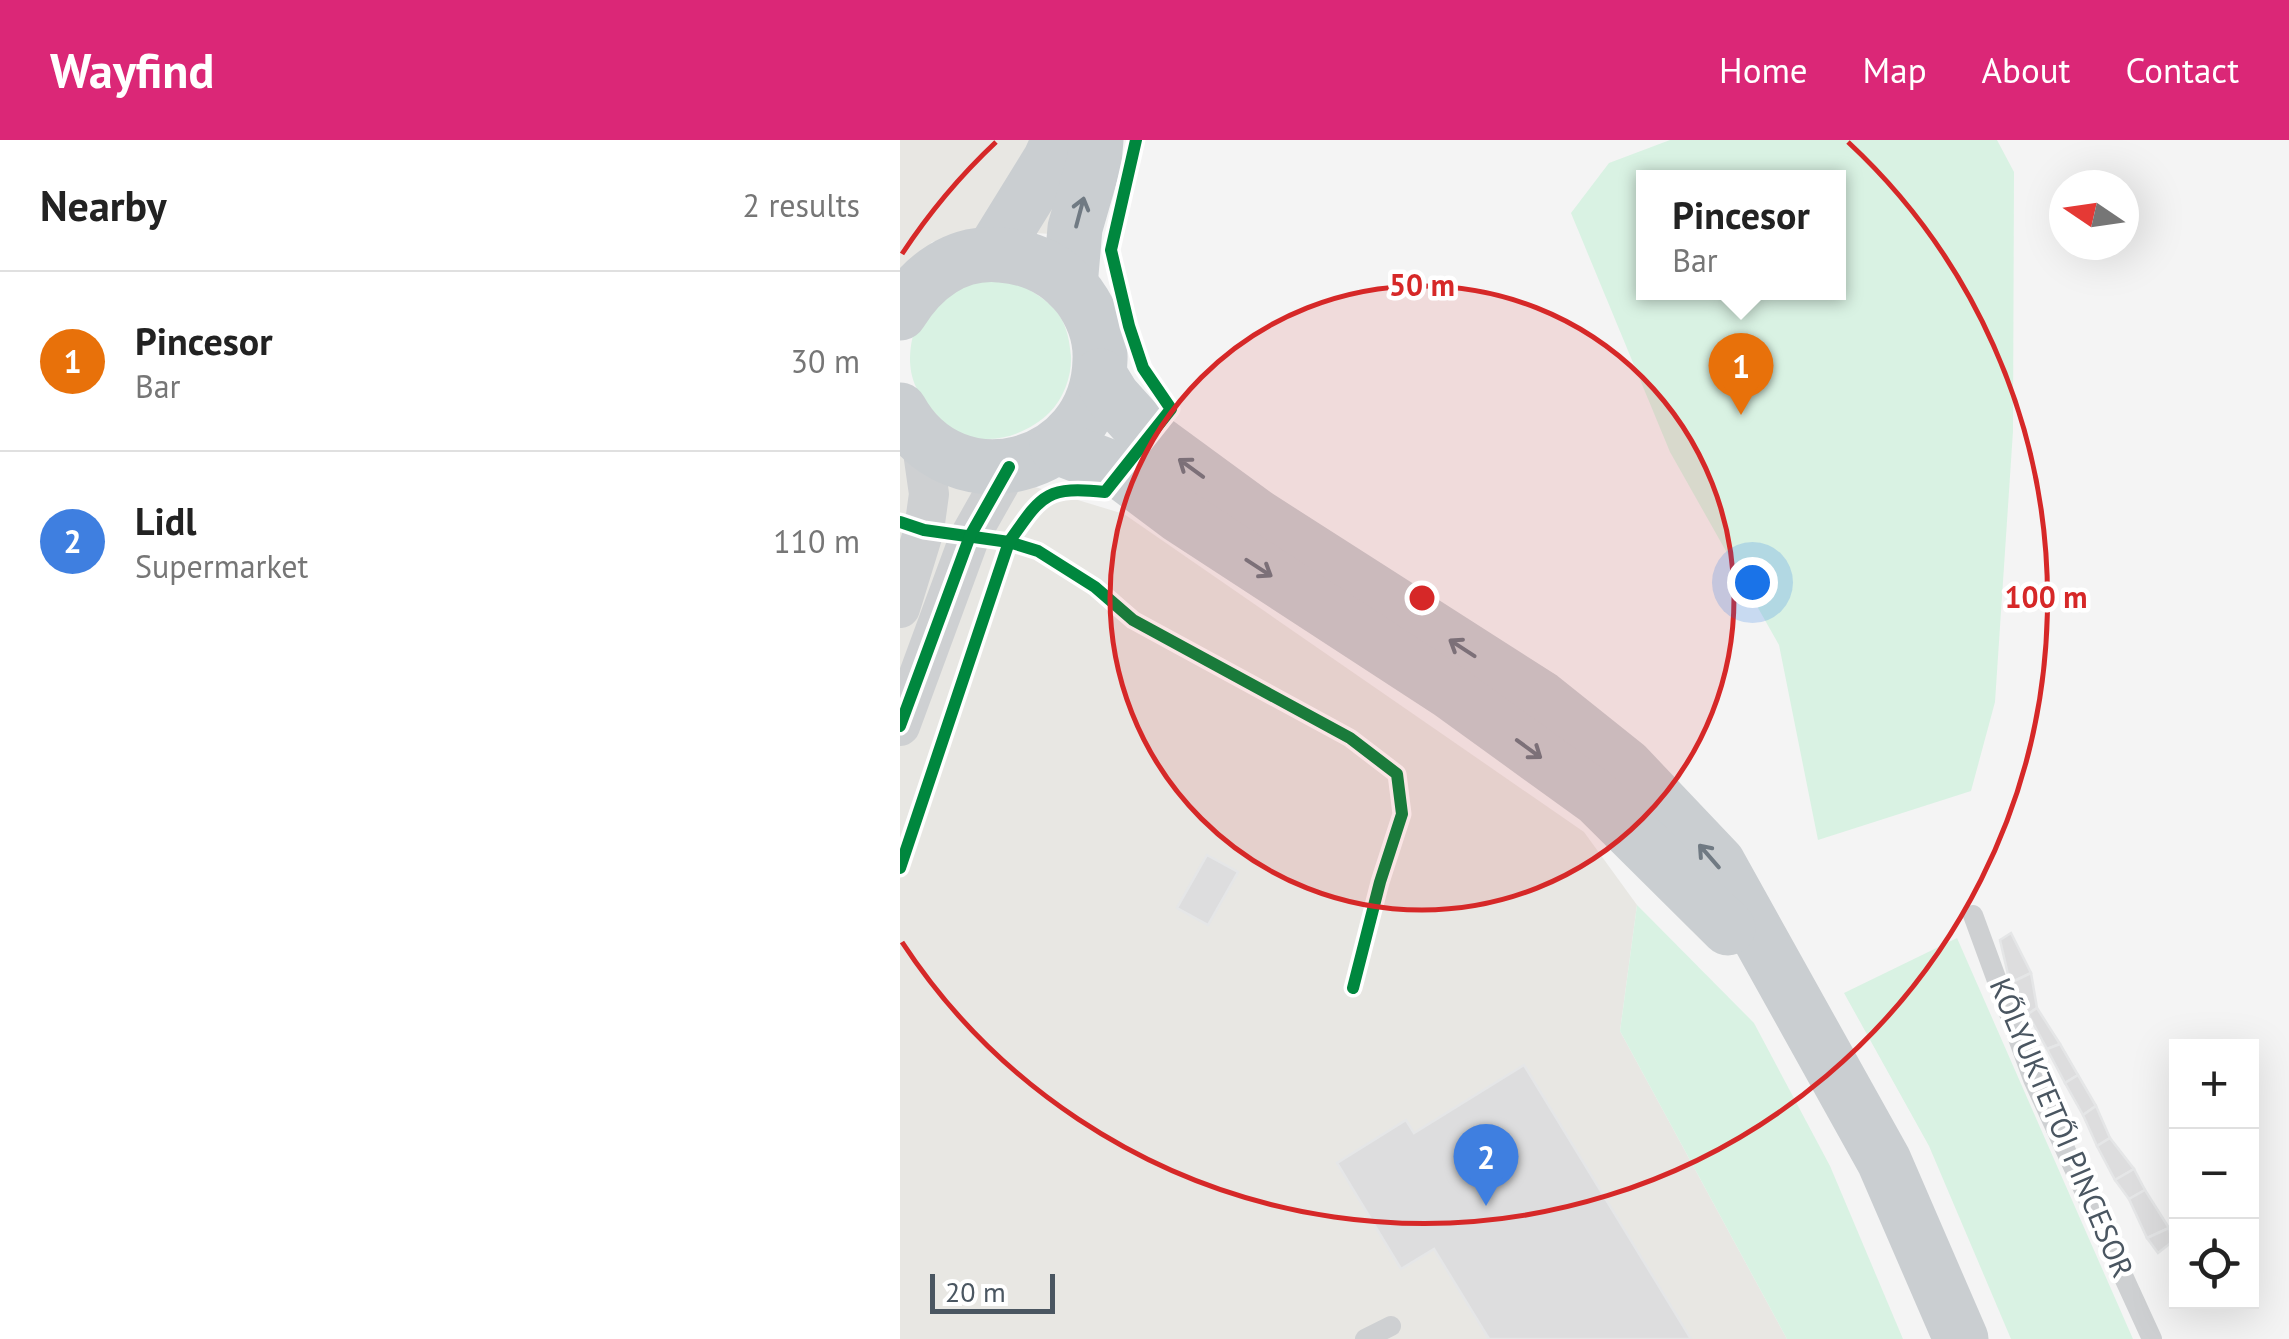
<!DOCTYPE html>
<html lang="en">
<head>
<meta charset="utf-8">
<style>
  :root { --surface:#fff; --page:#f6f6f6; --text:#222; --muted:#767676; --line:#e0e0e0; --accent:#db2777 }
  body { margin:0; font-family:"PT Sans",sans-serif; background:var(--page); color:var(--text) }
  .controls { position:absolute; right:30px; bottom:30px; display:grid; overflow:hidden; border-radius:0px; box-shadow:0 10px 40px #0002 }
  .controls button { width:90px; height:90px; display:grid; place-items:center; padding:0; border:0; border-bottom:2px solid var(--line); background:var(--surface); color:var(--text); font:50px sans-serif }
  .compass { position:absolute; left:1149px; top:30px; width:90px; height:90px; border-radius:50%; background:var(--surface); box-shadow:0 10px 40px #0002; rotate:283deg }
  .scale { position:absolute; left:30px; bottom:25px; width:125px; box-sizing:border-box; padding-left:10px; border:5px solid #4a5661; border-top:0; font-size:28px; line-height:35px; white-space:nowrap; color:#4a5661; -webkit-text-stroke:8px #fff; paint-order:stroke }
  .you { position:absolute; left:852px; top:442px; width:35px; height:35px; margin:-25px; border:8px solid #fff; border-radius:50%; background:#1a73e8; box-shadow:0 0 0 15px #1a73e833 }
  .badge { display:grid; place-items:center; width:65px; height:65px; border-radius:50%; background:var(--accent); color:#fff; font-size:32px; font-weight:700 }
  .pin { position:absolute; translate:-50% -82px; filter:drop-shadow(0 2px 5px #0008) }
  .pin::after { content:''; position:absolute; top:52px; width:35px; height:30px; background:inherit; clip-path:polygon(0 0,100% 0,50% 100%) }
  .popup { position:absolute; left:736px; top:30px; width:210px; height:130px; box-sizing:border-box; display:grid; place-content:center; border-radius:0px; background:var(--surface); filter:drop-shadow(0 2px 8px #0005); font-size:32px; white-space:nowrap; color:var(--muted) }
  .popup b { font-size:38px; color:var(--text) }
  .popup::after { content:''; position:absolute; left:50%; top:100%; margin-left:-20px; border:20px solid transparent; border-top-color:var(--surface) }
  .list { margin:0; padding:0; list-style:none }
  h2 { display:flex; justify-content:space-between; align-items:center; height:130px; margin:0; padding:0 40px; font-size:42px }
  h2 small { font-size:32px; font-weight:400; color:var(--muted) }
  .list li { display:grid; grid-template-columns:65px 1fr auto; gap:30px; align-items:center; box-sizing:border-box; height:180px; padding:0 40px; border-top:2px solid var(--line) }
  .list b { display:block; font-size:38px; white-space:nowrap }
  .list p { margin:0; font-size:32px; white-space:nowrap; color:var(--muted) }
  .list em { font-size:32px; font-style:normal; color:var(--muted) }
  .icon { flex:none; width:55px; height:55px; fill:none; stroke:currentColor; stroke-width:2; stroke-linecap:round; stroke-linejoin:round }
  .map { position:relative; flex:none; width:1389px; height:1199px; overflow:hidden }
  header { display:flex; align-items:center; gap:60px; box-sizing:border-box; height:140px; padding:0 50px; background:var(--accent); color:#fff }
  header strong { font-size:48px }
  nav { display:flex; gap:55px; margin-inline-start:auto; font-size:35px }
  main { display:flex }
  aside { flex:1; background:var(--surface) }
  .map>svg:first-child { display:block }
  .commercial { fill:#e8e7e3 }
  .green { fill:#d9f2e3; fill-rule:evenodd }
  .building { fill:#ddddde; stroke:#e5e6e7; stroke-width:2.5 }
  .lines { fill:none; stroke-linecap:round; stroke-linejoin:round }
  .service { stroke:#ced0d2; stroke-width:20 }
  .minor { stroke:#ced0d2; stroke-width:40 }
  .primary { stroke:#caced1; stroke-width:55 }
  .cycleway-casing { stroke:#fff; stroke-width:19 }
  .cycleway { stroke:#00873e; stroke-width:12 }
  .oneway { stroke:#707a83 }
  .ring { fill:none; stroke:#d62828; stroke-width:5 }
  .labels { text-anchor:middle; stroke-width:9; stroke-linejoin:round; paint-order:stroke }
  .street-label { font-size:30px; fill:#4a5661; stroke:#fff }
  .centre { fill:#d62828; stroke:#fff; stroke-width:5 }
  .ring-label { font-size:30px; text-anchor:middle; font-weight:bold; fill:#d62828; stroke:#fff; stroke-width:9; stroke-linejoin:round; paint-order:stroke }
</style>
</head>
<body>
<header>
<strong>Wayfind</strong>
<nav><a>Home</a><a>Map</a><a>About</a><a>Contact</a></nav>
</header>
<main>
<aside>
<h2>Nearby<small>2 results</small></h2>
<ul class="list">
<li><span class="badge" style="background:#e8710a">1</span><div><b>Pincesor</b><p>Bar</p></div><em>30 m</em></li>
<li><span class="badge" style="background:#3f7fe0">2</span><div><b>Lidl</b><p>Supermarket</p></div><em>110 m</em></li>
</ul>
</aside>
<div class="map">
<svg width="1389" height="1199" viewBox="0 0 1389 1199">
  <rect width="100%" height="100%" fill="#f4f4f4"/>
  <g class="commercial">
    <polygon points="0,0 218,0 180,95 130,93 93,87 32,102 0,141"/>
    <polygon points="0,306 224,374 684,692 737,765 720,891 887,1199 0,1199"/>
  </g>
  <g class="green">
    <path d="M770,0H1097L1114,32L1113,291L1095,562L1071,651L918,700L879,505L770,312L671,73L709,23ZM744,38H938V152H744Z"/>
    <path d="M108,138C147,160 167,167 171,216C172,235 164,258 150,272C126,296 85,309 52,290C46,286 41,279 36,274C20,257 11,244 10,221C10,212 11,199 15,191C21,178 51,153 62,141Z"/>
    <polygon points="737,765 854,883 930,1026 1003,1199 887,1199 720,891"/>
    <polygon points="1057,798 1233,1199 1111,1199 1029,1006 944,853"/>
  </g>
  <g class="building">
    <polygon points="307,715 338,732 308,785 277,768"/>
    <polygon points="1111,793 1131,833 1110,843 1100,800"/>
    <polygon points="1131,833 1137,868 1128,874 1110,843"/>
    <polygon points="1137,868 1160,904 1147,909 1128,874"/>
    <polygon points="1160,904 1178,935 1165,943 1147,909"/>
    <polygon points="624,925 791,1199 589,1199 534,1109 501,1129 437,1023 506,980 514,993"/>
    <polygon points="1178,935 1196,966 1183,975 1165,943"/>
    <polygon points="1196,966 1210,998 1197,1006 1183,975"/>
    <polygon points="1210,998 1234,1029 1215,1040 1197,1006"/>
    <polygon points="1234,1029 1245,1050 1229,1059 1215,1040"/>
    <polygon points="1245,1050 1269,1088 1247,1098 1229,1059"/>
    <polygon points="1269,1088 1272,1102 1258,1113 1247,1098"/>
  </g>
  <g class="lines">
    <g class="service">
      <polyline points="1073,775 1133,939 1252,1199"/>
      <polyline points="465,1199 491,1186"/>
    </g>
    <g class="minor">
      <polyline points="0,468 24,390 29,354 21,298"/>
      <polyline points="0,586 70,396 109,327"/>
    </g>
    <g class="primary">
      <polyline points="92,114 150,20 159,0"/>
      <polyline points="170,146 175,88 194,22 196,0"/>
      <path d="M0,173C22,137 56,111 100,115C132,117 159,131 179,156C192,174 201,197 200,220C198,331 54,368 0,270"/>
      <polyline points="200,236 213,257 250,298 358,377 641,558 726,626 818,723 984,1021 1061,1199"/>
      <polyline points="157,307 220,331 280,376 550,552 698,659 828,788"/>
    </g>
    <g class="cycleway-casing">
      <g id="cycleway">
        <polyline points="0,382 24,390 109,402 138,411 195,447 233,480 450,598 497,634 502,674 480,742 453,848"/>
        <polyline points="0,586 70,396 109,327"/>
        <path d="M0,728L109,402C142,355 145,346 205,352L271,269L243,228L229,186L211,110L236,0"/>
      </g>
    </g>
    <use href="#cycleway" class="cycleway"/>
  </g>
  <defs><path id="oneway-shaft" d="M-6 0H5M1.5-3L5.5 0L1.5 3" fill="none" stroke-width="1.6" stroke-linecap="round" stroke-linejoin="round" transform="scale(2.5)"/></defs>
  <g class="oneway">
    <use href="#oneway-shaft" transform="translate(180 72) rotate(-75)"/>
    <use href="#oneway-shaft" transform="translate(291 328) rotate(-144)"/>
    <use href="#oneway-shaft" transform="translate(359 428) rotate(33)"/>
    <use href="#oneway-shaft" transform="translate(562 508) rotate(-147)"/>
    <use href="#oneway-shaft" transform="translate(629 609) rotate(36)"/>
    <use href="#oneway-shaft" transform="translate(809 716) rotate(-131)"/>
  </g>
  <circle cx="522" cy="458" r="312" fill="#d62828" fill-opacity=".12"/>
  <g class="ring">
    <circle cx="522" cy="458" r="312"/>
    <path d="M2 114A624 624 0 0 1 96 2M948 2A624 624 0 1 1 2 802"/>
  </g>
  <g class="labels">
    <g class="street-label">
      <text transform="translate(1161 988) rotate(67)" y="10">KŐLYUKTETŐI PINCESOR</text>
    </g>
  </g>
  <circle cx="522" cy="458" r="15" class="centre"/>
  <g class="ring-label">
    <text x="522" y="156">50 m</text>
    <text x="1146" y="468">100 m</text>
  </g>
</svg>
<div class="controls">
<button>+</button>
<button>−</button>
<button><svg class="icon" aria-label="locate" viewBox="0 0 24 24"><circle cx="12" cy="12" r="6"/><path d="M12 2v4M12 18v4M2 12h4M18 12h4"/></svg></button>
</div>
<svg class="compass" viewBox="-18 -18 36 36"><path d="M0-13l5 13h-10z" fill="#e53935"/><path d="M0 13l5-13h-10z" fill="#767676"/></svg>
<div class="scale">20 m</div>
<div class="you"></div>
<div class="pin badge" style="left:841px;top:275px;background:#e8710a">1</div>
<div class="popup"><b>Pincesor</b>Bar</div>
<div class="pin badge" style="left:586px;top:1066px;background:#3f7fe0">2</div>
</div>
</main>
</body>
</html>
